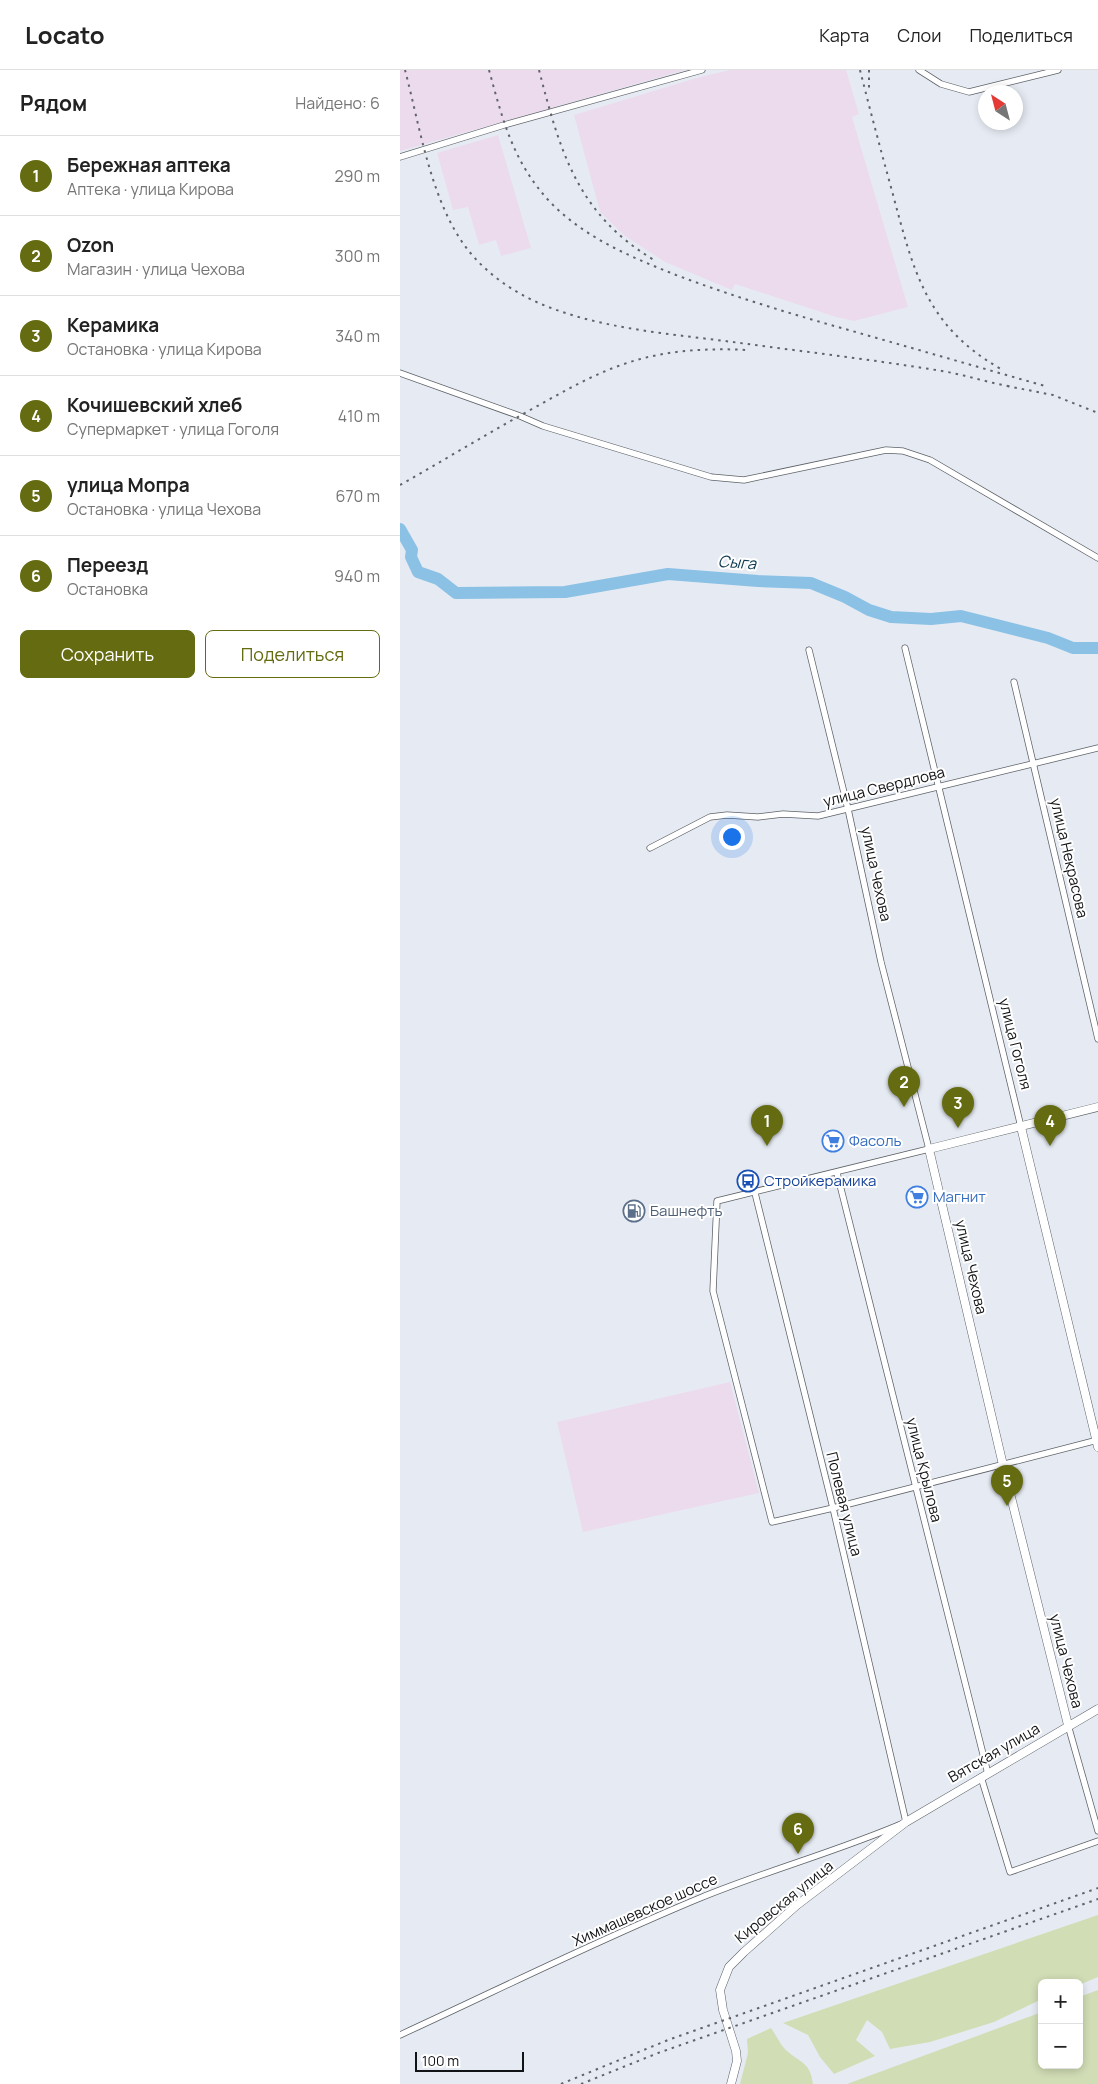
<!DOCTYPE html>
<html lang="ru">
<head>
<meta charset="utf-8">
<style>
  :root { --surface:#fff; --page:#f6f6f6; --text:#222; --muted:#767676; --line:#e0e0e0; --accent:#646b10 }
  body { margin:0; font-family:Manrope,sans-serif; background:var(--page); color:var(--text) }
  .controls { position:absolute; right:15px; bottom:15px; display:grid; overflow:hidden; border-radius:8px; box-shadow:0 2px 8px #0003 }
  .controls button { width:45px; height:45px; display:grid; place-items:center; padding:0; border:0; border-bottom:1px solid var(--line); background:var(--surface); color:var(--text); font:25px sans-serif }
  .compass { position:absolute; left:578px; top:15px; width:45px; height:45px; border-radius:50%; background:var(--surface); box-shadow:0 2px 8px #0003; rotate:324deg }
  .scale { position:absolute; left:15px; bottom:12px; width:109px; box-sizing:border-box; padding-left:5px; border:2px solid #121316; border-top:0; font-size:14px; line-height:18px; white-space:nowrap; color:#121316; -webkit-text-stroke:4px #fff; paint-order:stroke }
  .you { position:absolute; left:331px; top:766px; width:18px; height:18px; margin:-12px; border:4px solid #fff; border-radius:50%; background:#1a73e8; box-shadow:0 0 0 8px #1a73e833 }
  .badge { display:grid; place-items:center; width:32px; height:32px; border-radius:50%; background:var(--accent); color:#fff; font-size:16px; font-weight:700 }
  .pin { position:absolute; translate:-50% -41px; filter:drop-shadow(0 1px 2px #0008) }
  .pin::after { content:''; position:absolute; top:26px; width:18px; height:15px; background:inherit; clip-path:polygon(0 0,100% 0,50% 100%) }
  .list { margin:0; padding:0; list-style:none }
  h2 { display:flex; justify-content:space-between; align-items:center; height:65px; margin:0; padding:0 20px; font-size:21px }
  h2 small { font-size:16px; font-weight:400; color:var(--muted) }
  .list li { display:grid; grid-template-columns:32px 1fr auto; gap:15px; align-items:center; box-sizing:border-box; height:80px; padding:0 20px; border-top:1px solid var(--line) }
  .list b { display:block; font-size:19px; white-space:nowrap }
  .list p { margin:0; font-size:16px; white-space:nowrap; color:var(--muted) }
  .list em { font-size:16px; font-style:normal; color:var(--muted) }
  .actions { display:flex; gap:10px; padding:15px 20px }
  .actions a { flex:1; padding:11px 0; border:1px solid var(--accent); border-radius:8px; text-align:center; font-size:18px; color:var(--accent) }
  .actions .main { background:var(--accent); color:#fff }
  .map { position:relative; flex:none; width:698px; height:2014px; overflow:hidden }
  header { display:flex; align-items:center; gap:30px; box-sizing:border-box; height:70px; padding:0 25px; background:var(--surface); border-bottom:1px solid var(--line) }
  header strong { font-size:24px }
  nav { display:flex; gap:28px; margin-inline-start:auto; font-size:18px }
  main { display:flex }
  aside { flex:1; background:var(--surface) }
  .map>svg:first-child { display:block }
  .industrial { fill:#ecdbed }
  .green { fill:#d1ddb5 }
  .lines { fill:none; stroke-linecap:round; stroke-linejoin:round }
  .river { stroke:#8bc1e5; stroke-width:12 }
  .minor-casing { stroke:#5d6167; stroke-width:7 }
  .secondary-casing { stroke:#5d6167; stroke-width:9 }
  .minor { stroke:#fff; stroke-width:5.5 }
  .secondary { stroke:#fff; stroke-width:8 }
  .rail { stroke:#616469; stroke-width:2; stroke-dasharray:2.5 5; stroke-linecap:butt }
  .labels { text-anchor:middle; stroke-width:4; stroke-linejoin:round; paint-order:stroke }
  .street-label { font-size:15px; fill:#121316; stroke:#fff }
  .shop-label { font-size:15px; fill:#366cbe; stroke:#fff; text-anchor:start }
  .transit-label { font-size:15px; fill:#164399; stroke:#fff; text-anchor:start }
  .service-label { font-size:15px; fill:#4e5e75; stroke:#fff; text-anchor:start }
  .water-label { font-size:16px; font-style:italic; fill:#0e3b53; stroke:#fff }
</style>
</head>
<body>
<header>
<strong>Locato</strong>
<nav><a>Карта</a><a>Слои</a><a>Поделиться</a></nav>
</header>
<main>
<aside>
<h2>Рядом<small>Найдено: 6</small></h2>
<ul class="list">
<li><span class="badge">1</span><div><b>Бережная аптека</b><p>Аптека · улица Кирова</p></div><em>290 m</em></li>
<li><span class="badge">2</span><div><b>Ozon</b><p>Магазин · улица Чехова</p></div><em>300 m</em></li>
<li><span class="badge">3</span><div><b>Керамика</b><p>Остановка · улица Кирова</p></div><em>340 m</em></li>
<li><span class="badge">4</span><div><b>Кочишевский хлеб</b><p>Супермаркет · улица Гоголя</p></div><em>410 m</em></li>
<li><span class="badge">5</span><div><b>улица Мопра</b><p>Остановка · улица Чехова</p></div><em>670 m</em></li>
<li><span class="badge">6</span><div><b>Переезд</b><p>Остановка</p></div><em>940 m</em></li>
</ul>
<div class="actions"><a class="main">Сохранить</a><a>Поделиться</a></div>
</aside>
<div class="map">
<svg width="698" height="2014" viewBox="0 0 698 2014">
  <rect width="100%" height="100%" fill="#e6ebf3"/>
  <g class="industrial">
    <polygon points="0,0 285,0 0,81"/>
    <polygon points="330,0 446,0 459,44 452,47 508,237 454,251 436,247 335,214 332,220 265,192 225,166 200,142 174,45 300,7"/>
    <polygon points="98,65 131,178 101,186 96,170 79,175 68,137 53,140 37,83"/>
    <polygon points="330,1312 359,1423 183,1462 157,1352"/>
  </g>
  <g class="green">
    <polygon points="698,1845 698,1907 679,1915 679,1913 642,1913 642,1929 594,1952 530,1972 490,1979 482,1962 467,1950 456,1970 475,1986 434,2004 420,1987 408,1965 383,1953"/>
    <polygon points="698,1920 698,2014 447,2014 642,1942 642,1995 679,1995 679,1927"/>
    <path d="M371,1958C376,1965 381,1976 387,1981C402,1994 410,1992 413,2014H340L348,1983L347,1969Z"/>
  </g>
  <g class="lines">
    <polyline class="river" points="0,459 12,480 11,487 18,502 38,509 56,523 165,522 268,504 358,511 411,513 445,527 469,540 491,547 531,549 561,546 648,568 673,578 698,578"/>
    <g class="minor-casing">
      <g id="minor">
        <polyline points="519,0 541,14 569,22 658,0"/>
        <polyline points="0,87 104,55 302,0"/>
        <polyline points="0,303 120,346 143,356 311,407 344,410 486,380 503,381 530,390 698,488"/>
        <polyline points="505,578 621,1057"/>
        <polyline points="409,580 448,739 481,892 529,1079 317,1131 313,1221 372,1452 433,1438 698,1370"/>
        <polyline points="614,612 698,969"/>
        <polyline points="250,778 310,747 327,745 358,747 383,744 418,746 698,678"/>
        <polyline points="437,1103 588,1704"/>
        <polyline points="668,1655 698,1761"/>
        <polyline points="581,1707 610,1802 698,1771"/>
        <path d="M0,1965C100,1919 198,1870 300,1828C368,1800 439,1781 506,1752L433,1438L355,1123"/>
      </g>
    </g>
    <g class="secondary-casing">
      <g id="secondary">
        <polyline points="621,1057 698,1377"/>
        <polyline points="668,1655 603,1395 529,1079 698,1037"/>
        <polyline points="331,2014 337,1991 336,1981 323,1940 320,1920 329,1897 344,1882 397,1835 506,1752 698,1639"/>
      </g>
    </g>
    <use href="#minor" class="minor"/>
    <use href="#secondary" class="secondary"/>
    <g class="rail">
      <path d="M5,0C20,57 31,133 68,180C87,204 113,222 141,234C203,260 275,264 340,273C407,282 475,290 542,301C566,305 589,313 613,317"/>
      <path d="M89,0C103,51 113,92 150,132C185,168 231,187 276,205C332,226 388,243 445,259C512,278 578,297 645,316"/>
      <path d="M139,0C160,81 177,144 254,190"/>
      <path d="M460,0C470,40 481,81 492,121C513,199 525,256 601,299"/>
      <polyline points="469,0 469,19"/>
      <polyline points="607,316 653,325 698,343"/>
      <path d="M0,415C44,390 87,364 132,339C163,322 193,304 227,293C266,280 307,278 347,280"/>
      <polyline points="161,2014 268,1970 698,1818"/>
      <polyline points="181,2014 258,1983 698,1829"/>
    </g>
  </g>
  <defs>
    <g id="supermarket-ring" transform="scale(1.125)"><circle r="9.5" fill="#fff" stroke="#3f7fe0" stroke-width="1.5"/><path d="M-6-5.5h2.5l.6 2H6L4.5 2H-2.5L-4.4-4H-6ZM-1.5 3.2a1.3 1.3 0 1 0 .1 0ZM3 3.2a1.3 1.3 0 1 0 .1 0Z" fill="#3f7fe0"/></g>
    <g id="bus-ring" transform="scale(1.125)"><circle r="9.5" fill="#fff" stroke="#1a4fb4" stroke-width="1.5"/><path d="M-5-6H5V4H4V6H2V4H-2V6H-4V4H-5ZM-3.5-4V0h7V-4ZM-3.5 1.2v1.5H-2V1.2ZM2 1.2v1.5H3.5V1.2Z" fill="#1a4fb4"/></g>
    <g id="fuel-ring" transform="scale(1.125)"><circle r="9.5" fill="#fff" stroke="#5c6f8a" stroke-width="1.5"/><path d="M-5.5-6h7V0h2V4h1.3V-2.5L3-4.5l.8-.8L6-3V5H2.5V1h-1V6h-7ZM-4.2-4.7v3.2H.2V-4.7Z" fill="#5c6f8a"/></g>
  </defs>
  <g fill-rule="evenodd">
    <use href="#supermarket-ring" x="433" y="1071"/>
    <use href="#bus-ring" x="348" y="1111"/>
    <use href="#supermarket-ring" x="517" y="1127"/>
    <use href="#fuel-ring" x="234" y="1141"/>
  </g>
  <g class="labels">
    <g class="street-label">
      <text transform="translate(484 717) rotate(-14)" y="5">улица Свердлова</text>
      <text transform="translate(669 788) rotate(77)" y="5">улица Некрасова</text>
      <text transform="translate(476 804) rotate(78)" y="5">улица Чехова</text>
      <text transform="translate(615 974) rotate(76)" y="5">улица Гоголя</text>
      <text transform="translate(571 1197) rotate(77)" y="5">улица Чехова</text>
      <text transform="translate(524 1400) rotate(76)" y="5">улица Крылова</text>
      <text transform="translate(444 1434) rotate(76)" y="5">Полевая улица</text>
      <text transform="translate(666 1591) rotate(76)" y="5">улица Чехова</text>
      <text transform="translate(594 1683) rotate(-30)" y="5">Вятская улица</text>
      <text transform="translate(384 1832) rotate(-39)" y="5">Кировская улица</text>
      <text transform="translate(245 1840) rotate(-24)" y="5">Химмашевское шоссе</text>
    </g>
    <g class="shop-label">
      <text x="449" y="1076">Фасоль</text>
      <text x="533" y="1132">Магнит</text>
    </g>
    <g class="transit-label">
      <text x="364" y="1116">Стройкерамика</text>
    </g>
    <g class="service-label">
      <text x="250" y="1146">Башнефть</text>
    </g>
    <g class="water-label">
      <text transform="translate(337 492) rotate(4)" y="6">Сыга</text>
    </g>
  </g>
</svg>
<div class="controls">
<button>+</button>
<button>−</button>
</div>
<svg class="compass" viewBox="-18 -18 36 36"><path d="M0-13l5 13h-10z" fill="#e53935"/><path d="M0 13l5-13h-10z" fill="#767676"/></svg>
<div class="scale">100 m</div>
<div class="you"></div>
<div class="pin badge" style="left:367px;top:1076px">1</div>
<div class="pin badge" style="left:504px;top:1037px">2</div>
<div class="pin badge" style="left:558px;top:1058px">3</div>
<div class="pin badge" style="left:650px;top:1076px">4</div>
<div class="pin badge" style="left:607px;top:1436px">5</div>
<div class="pin badge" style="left:398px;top:1784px">6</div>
</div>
</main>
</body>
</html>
